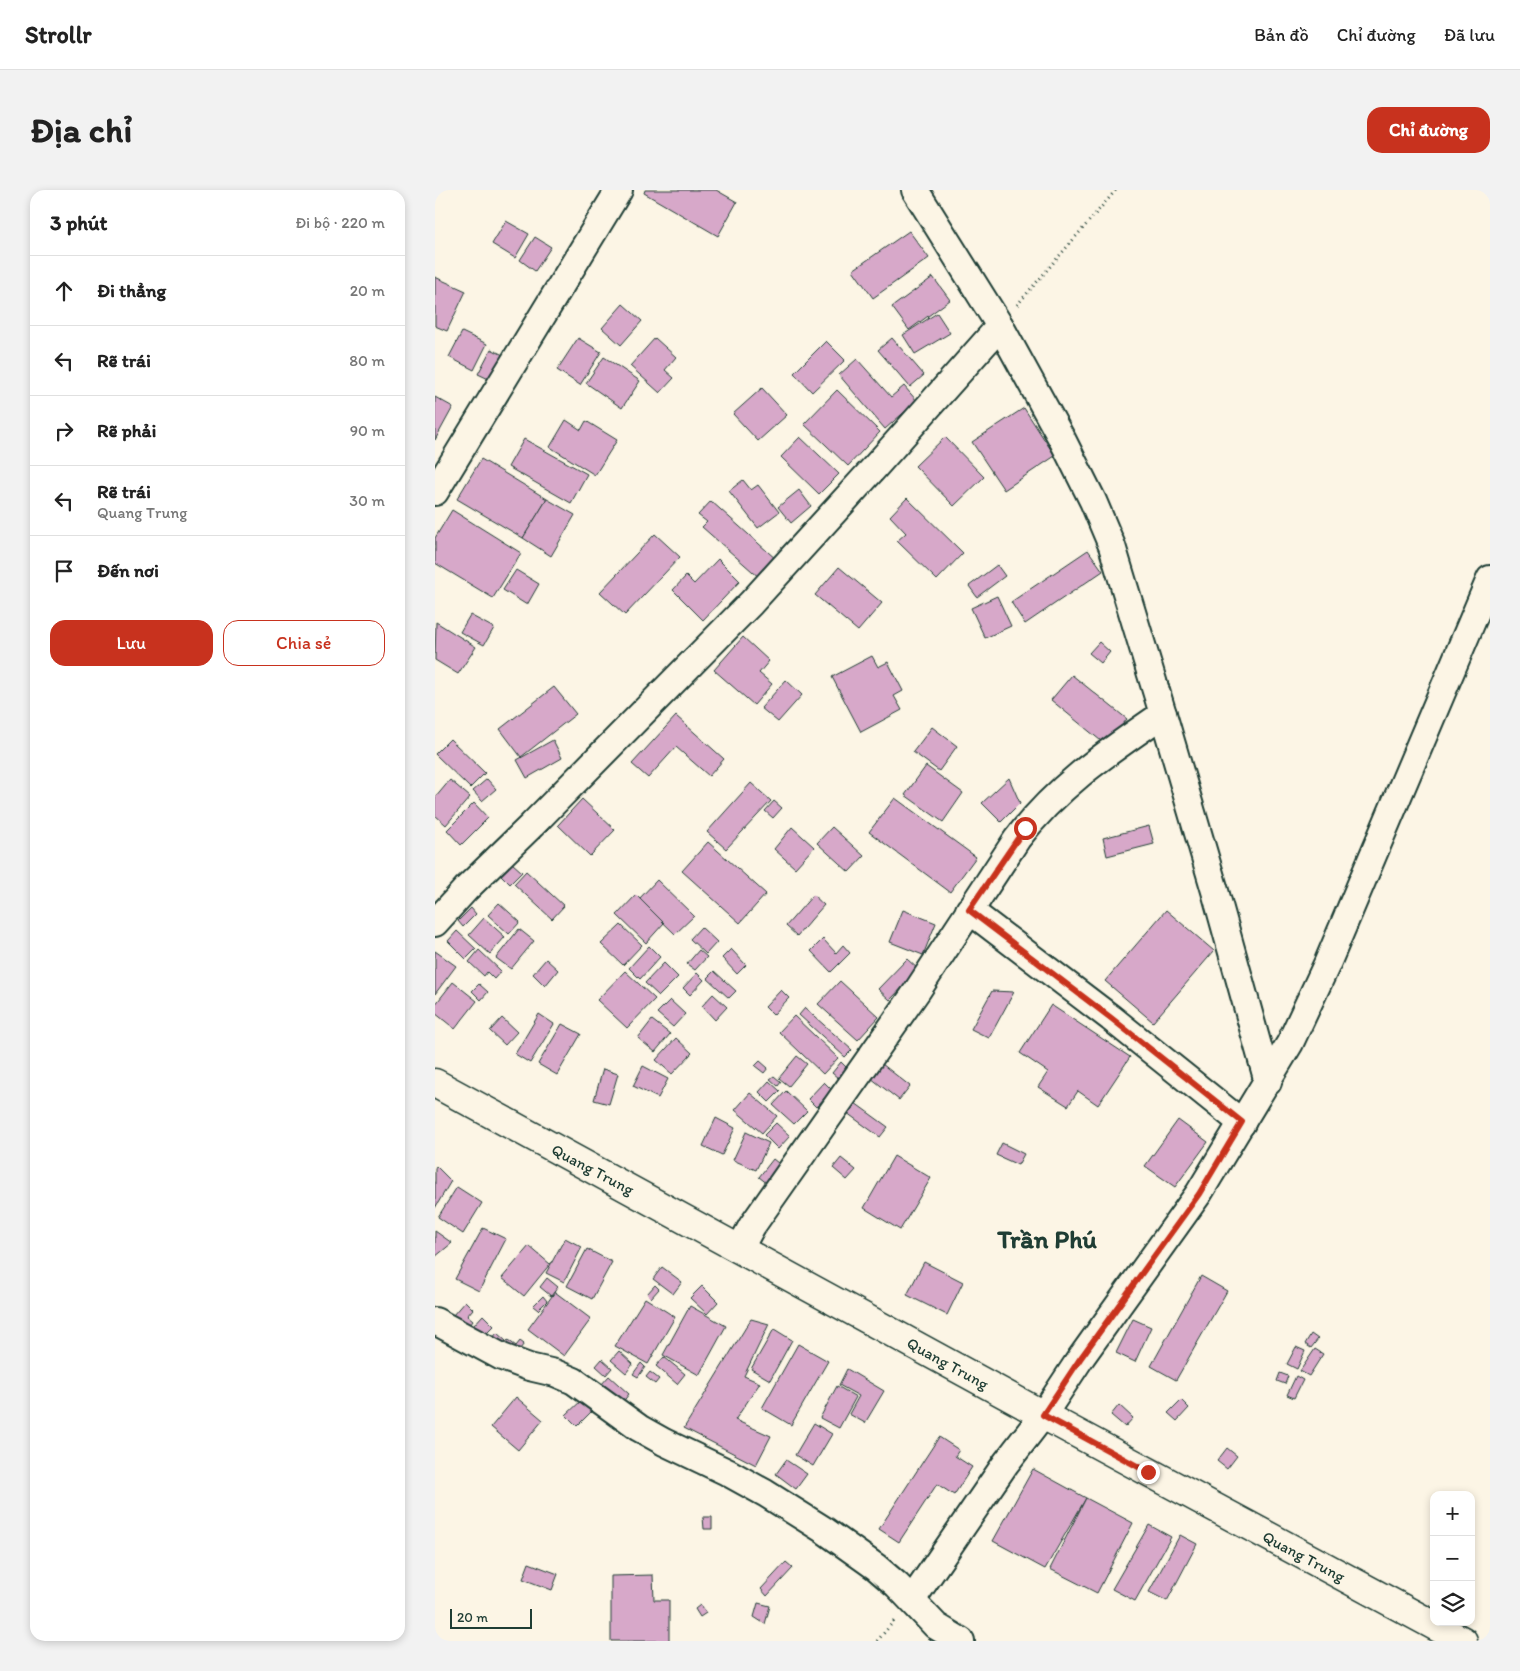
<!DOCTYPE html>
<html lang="vi">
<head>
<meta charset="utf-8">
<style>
  :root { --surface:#fff; --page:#f2f2f2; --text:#222; --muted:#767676; --line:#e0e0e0; --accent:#c8321e }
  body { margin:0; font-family:Itim,sans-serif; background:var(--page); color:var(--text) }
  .controls { position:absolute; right:15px; bottom:15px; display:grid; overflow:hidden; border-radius:10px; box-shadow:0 2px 8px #0003 }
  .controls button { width:45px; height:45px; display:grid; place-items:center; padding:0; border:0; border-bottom:1px solid var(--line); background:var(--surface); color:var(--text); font:25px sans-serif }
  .scale { position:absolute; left:15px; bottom:12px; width:82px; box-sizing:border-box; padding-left:5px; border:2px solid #1f3d34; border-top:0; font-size:14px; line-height:18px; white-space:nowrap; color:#1f3d34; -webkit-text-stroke:4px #fcf5e5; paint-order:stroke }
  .stop { position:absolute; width:15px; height:15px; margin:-11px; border:4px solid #c8321e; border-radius:50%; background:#fff }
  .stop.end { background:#c8321e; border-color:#fff; box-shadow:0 1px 5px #0008 }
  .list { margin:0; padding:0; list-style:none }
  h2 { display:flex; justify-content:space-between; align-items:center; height:65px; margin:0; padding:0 20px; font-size:21px }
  h2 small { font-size:16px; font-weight:400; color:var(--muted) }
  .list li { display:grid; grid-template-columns:32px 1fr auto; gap:15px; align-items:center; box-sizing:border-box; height:70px; padding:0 20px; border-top:1px solid var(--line) }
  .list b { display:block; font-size:19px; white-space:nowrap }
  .list p { margin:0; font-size:16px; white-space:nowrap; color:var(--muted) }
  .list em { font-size:16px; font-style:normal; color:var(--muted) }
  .actions { display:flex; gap:10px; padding:15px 20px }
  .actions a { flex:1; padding:11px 0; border:1px solid var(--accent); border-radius:15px; text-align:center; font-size:18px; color:var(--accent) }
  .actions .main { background:var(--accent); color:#fff }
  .icon { flex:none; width:28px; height:28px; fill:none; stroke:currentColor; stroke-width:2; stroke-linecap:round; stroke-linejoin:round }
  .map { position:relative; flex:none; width:1055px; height:1451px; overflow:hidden; border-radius:15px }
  header { display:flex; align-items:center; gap:30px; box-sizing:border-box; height:70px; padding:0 25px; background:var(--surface); border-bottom:1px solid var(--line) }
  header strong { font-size:24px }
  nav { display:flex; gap:28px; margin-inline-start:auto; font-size:18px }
  .intro { display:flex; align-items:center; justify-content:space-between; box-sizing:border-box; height:120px; padding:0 30px }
  h1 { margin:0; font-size:35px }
  .button { padding:12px 22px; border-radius:15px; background:var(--accent); color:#fff; font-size:18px; font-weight:700 }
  main { display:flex; gap:30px; padding:0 30px }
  aside { flex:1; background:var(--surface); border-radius:15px; box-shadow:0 2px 8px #0003 }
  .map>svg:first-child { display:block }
  .building { fill:#d7a8c9; stroke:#1f3d34 }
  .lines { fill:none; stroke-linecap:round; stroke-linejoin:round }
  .minor-casing { stroke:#1f3d34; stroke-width:30 }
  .secondary-casing { stroke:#1f3d34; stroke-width:31 }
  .path { stroke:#1f3d34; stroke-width:3; stroke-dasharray:1 4; stroke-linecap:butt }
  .minor { stroke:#fcf5e5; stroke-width:26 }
  .secondary { stroke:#fcf5e5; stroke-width:28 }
  .route { stroke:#c8321e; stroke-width:6 }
  .labels { text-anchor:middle; stroke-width:4; stroke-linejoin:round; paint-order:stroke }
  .street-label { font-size:16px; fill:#1f3d34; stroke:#fcf5e5 }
  .town-label { font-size:26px; font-weight:bold; fill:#1f3d34; stroke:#fcf5e5 }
</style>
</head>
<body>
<header>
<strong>Strollr</strong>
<nav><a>Bản đồ</a><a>Chỉ đường</a><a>Đã lưu</a></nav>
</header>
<div class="intro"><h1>Địa chỉ</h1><a class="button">Chỉ đường</a></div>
<main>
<aside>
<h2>3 phút<small>Đi bộ · 220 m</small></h2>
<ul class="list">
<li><svg class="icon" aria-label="ahead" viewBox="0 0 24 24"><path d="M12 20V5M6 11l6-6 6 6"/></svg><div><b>Đi thẳng</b></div><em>20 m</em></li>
<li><svg class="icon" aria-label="left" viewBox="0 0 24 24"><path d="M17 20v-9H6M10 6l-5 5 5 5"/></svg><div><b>Rẽ trái</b></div><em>80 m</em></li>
<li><svg class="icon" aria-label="right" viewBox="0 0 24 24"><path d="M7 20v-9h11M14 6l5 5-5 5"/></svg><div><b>Rẽ phải</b></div><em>90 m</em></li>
<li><svg class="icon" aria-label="left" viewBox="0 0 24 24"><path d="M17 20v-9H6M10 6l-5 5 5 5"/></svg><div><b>Rẽ trái</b><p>Quang Trung</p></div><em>30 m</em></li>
<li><svg class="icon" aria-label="arrive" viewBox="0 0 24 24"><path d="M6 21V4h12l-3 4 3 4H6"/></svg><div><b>Đến nơi</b></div></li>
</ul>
<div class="actions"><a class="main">Lưu</a><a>Chia sẻ</a></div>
</aside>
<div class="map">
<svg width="1055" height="1451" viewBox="0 0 1055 1451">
  <rect width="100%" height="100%" fill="#fcf5e5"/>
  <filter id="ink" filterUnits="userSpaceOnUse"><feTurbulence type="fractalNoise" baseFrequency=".02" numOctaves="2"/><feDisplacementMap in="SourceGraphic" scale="10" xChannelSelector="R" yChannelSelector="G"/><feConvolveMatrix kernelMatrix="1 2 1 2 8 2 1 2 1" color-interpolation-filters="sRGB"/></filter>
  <g filter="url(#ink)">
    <g class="building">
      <polygon points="210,0 281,0 302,12 283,46 209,3"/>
      <polygon points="71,31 94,44 80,68 57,54"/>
      <polygon points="474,41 494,68 438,108 418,80"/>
      <polygon points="100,47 116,57 100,81 85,70"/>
      <polygon points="0,87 31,101 12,141 0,136"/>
      <polygon points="498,87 515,110 474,140 457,117"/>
      <polygon points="188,114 207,131 186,155 167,138"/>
      <polygon points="502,123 515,143 480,164 468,145"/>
      <polygon points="27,142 52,154 39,180 14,167"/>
      <polygon points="143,148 166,162 145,195 122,180"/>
      <polygon points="220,148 241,167 230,180 239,188 225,203 195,176"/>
      <polygon points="457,148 489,185 475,197 443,160"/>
      <polygon points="391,151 410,170 377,202 359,183"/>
      <polygon points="56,159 72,167 60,192 43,184"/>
      <polygon points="169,167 205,191 187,218 151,193"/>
      <polygon points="422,169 456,207 469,196 482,211 450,239 404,185"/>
      <polygon points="327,198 352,225 323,251 298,224"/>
      <polygon points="402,200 445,242 413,276 369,234"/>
      <polygon points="0,207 18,217 0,250"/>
      <polygon points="589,218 620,266 569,300 537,252"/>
      <polygon points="131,230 146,240 151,231 182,250 160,285 115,257"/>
      <polygon points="365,247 404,284 384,304 346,267"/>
      <polygon points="510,247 549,287 519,316 480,276"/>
      <polygon points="89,249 152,284 136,313 73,277"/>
      <polygon points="46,269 112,309 88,348 22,309"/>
      <polygon points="308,290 316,300 323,295 344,322 323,338 294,301"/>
      <polygon points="364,300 376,316 356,333 343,317"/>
      <polygon points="472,308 528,363 502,390 462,351 471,343 455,326"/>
      <polygon points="112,309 140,325 116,366 88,348"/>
      <polygon points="276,311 342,370 326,389 267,337 272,332 263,325"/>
      <polygon points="17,320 86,363 58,408 0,373 0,348"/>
      <polygon points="220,344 245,367 190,425 165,402"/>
      <polygon points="653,360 668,381 590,434 576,412"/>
      <polygon points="283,369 305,391 268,430 238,400 251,386 259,394"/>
      <polygon points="562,375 570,386 542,407 534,396"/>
      <polygon points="404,377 447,413 423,441 380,405"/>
      <polygon points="81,380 104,394 92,415 68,400"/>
      <polygon points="562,406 576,436 550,448 536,418"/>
      <polygon points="35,425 59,438 49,455 25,442"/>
      <polygon points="1,432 41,457 23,484 0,470"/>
      <polygon points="308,447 334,471 324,483 337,494 319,515 279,480"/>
      <polygon points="664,452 675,462 666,473 654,463"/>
      <polygon points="437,466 443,477 453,472 468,501 459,506 467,520 426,542 397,487"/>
      <polygon points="637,485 692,529 671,555 616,510"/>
      <polygon points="351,490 367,505 343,532 326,518"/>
      <polygon points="119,497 141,524 86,567 65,539"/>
      <polygon points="241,526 289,569 274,586 241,557 213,588 197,574"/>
      <polygon points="497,537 522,556 504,581 478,562"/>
      <polygon points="15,549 50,583 35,598 0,564"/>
      <polygon points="118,550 127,568 92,588 82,570"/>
      <polygon points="491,576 528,603 508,632 470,605"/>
      <polygon points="574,588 585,613 566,632 547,613"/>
      <polygon points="52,589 61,599 47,611 38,601"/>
      <polygon points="15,590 35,607 11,635 0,625 0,608"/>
      <polygon points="316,593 336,611 291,659 272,642"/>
      <polygon points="460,608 541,667 515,702 434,642"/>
      <polygon points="147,609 180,640 155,666 123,635"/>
      <polygon points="339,611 347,618 338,628 330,621"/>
      <polygon points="39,613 53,628 26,655 12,640"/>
      <polygon points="714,636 719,654 672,666 668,648"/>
      <polygon points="357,637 379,657 360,678 339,659"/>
      <polygon points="397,637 429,666 414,682 382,653"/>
      <polygon points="273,652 331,704 305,733 247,681"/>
      <polygon points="77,673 87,682 75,694 66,685"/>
      <polygon points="91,681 129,716 117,729 79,694"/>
      <polygon points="222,690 259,726 240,744 204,709"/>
      <polygon points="201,705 229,733 211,753 182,725"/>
      <polygon points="378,705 389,715 362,746 351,736"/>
      <polygon points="64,713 85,732 74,744 53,725"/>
      <polygon points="36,718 41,724 28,737 23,731"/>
      <polygon points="468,720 501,733 488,765 455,752"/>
      <polygon points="731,720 779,761 718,832 670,791"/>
      <polygon points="49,728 70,747 55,764 34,745"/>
      <polygon points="186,735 207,755 188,775 166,754"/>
      <polygon points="266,737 282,752 271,764 255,749"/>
      <polygon points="84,739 99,751 76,779 61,768"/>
      <polygon points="22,741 41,759 31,769 13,751"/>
      <polygon points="388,749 401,763 408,755 415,763 396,782 376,761"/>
      <polygon points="214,756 225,767 205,789 194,778"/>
      <polygon points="296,759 311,775 302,784 287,768"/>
      <polygon points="44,760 66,781 59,789 52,782 49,786 34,772"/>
      <polygon points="264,760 272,767 260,780 252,774"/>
      <polygon points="0,761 21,776 0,804"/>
      <polygon points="111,769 123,780 110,796 98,784"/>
      <polygon points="472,769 484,780 455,810 443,799"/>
      <polygon points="229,773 243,787 224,806 210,793"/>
      <polygon points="190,781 220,809 192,838 162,810"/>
      <polygon points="279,781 301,801 294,808 272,788"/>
      <polygon points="262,783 269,790 255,805 248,798"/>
      <polygon points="405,791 444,827 423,850 383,814"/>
      <polygon points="18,792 42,811 20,839 0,823 0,815"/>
      <polygon points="44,794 53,802 46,810 37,801"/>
      <polygon points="346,800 354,808 338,825 330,817"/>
      <polygon points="557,801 579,802 554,848 536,839"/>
      <polygon points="278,804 292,817 280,830 267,816"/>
      <polygon points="235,810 250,824 238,837 222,823"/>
      <polygon points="616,815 695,867 663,915 643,901 633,916 603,897 613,882 585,863"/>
      <polygon points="370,818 417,860 410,867 364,825"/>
      <polygon points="104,824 119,834 95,873 80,864"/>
      <polygon points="359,826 403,868 388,884 344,842"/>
      <polygon points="67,828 82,842 70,855 55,841"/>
      <polygon points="217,830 235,844 220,862 203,848"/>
      <polygon points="127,834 146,844 122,885 103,874"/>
      <polygon points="241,848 257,863 237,884 221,870"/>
      <polygon points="362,866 372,874 354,896 344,888"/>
      <polygon points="325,871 333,878 329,883 320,876"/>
      <polygon points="406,872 412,878 403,888 397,883"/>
      <polygon points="447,874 475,896 464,910 436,888"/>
      <polygon points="208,876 233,889 223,908 198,896"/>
      <polygon points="168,879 183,884 174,914 159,910"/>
      <polygon points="339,886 346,892 343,896 335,889"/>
      <polygon points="334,891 345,901 334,912 324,902"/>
      <polygon points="389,892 397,900 381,917 373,909"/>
      <polygon points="351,901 372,921 359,934 338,915"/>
      <polygon points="315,903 342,926 327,943 300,920"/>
      <polygon points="420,913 453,937 445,947 412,923"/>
      <polygon points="281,928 300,938 287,965 268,956"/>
      <polygon points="743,930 773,952 740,997 710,976"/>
      <polygon points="341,933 355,946 343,959 329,945"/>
      <polygon points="311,942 334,953 321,980 298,970"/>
      <polygon points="567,953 589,964 583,975 561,965"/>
      <polygon points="459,966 496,988 465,1040 429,1018"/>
      <polygon points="406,968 421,980 412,990 398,978"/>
      <polygon points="338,969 348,977 333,994 324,987"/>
      <polygon points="1,976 16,991 0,1018 0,978"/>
      <polygon points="22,997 47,1013 28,1044 3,1027"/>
      <polygon points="48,1038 71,1049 44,1101 20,1089"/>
      <polygon points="0,1041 17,1053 0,1067"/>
      <polygon points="130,1048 147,1057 129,1092 111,1083"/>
      <polygon points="94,1056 115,1074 89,1106 67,1088"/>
      <polygon points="152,1059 177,1072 157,1109 132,1096"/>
      <polygon points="489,1072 528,1092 512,1125 472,1105"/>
      <polygon points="227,1077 247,1092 238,1104 218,1089"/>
      <polygon points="766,1086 792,1101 741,1190 716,1176"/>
      <polygon points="112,1088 123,1097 116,1106 105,1097"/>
      <polygon points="220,1095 224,1099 216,1108 212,1104"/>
      <polygon points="267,1096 283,1112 272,1124 255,1108"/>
      <polygon points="120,1102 156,1129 129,1166 93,1139"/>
      <polygon points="108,1106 112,1111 103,1120 98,1116"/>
      <polygon points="210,1108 240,1127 213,1174 180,1156"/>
      <polygon points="30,1111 38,1119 32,1126 38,1131 33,1138 18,1125"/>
      <polygon points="255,1116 291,1136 264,1185 228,1165"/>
      <polygon points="48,1125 59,1136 49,1146 38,1136"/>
      <polygon points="316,1129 334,1134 309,1186 325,1193 300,1230 336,1246 321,1275 249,1238"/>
      <polygon points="698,1129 716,1137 700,1172 681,1163"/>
      <polygon points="339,1139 357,1150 335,1190 316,1179"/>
      <polygon points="62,1143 71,1151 65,1157 57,1149"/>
      <polygon points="876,1144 883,1149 876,1158 870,1154"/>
      <polygon points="73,1150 81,1156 85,1151 89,1154 80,1165 68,1156"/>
      <polygon points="363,1154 393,1171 356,1235 327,1218"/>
      <polygon points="861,1157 870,1161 862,1179 852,1174"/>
      <polygon points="880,1159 888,1164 874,1186 865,1181"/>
      <polygon points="184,1161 198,1174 191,1183 176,1170"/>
      <polygon points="229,1167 250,1184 242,1194 221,1176"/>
      <polygon points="167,1169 177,1178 171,1185 161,1176"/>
      <polygon points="206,1173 210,1177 203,1187 198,1184"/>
      <polygon points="412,1179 449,1201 430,1233 414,1224 424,1206 404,1195"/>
      <polygon points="215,1182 224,1189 220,1194 211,1187"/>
      <polygon points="845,1183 853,1186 850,1194 842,1191"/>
      <polygon points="174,1186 194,1204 187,1213 166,1195"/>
      <polygon points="861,1186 868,1190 859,1208 852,1205"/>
      <polygon points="402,1196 421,1207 404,1238 385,1228"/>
      <polygon points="81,1207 108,1230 83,1260 56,1237"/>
      <polygon points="148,1209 159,1219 142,1236 131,1225"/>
      <polygon points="746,1210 754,1218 742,1231 733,1223"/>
      <polygon points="684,1215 698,1228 690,1237 676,1225"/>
      <polygon points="379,1233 397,1244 378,1276 360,1265"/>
      <polygon points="504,1247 524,1260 520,1266 537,1277 519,1305 502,1294 464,1352 444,1339"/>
      <polygon points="792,1258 802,1266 792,1279 782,1271"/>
      <polygon points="351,1270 372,1284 361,1299 341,1284"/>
      <polygon points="598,1279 651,1308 610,1379 558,1351"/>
      <polygon points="651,1308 698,1333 662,1403 615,1379"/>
      <polygon points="268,1327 277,1327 277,1339 269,1339"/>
      <polygon points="714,1335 736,1347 700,1411 677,1399"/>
      <polygon points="745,1345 762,1354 732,1411 714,1402"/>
      <polygon points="351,1372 358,1378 332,1406 326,1399"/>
      <polygon points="94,1373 123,1384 117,1400 88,1389"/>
      <polygon points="218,1385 219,1410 234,1410 234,1451 176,1451 176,1386"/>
      <polygon points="323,1413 335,1416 330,1434 319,1427"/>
      <polygon points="265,1415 271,1423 265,1427 260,1419"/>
    </g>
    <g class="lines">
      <g class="minor-casing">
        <g id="minor">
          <polyline points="480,0 565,136 628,251 658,311 677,356 728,524 780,701 833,892"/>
          <polyline points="0,302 184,0"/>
          <polyline points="534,720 676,828 807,933"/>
          <polyline points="0,733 31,699 97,635 316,413 439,278 565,136"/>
          <path d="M305,1058L317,1036L482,801L582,649C623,595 673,562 728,524"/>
          <polyline points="0,1131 67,1167 94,1177 120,1183 139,1191 204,1238 229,1252 292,1282 330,1303 389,1340 441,1377 462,1395 501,1436 526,1451"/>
          <polyline points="477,1410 571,1273 608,1225 645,1169 764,1003 855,853 892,774 1055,389"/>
        </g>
      </g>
      <g class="secondary-casing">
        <polyline id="secondary" points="0,893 608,1225 1028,1451"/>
      </g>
      <g class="path">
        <polyline points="582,115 681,0"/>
        <polyline points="442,1451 460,1430"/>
      </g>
      <use href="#minor" class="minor"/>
      <use href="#secondary" class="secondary"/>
    </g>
  </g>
  <g class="lines" filter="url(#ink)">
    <polyline class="route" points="590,638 534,720 676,828 807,932 764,1004 645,1169 608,1225 713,1282"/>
  </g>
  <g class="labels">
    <g class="street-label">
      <text transform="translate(158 979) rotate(28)" y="6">Quang Trung</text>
      <text transform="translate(513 1173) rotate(29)" y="6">Quang Trung</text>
      <text transform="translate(869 1366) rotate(28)" y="6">Quang Trung</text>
    </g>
    <g class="town-label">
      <text x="612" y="1058">Trần Phú</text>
    </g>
  </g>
</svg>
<div class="controls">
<button>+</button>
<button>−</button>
<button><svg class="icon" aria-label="layers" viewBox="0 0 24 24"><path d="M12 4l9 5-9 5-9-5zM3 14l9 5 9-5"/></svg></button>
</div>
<div class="scale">20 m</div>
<div class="stop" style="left:590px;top:638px"></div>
<div class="stop end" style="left:713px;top:1282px"></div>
</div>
</main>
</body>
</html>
